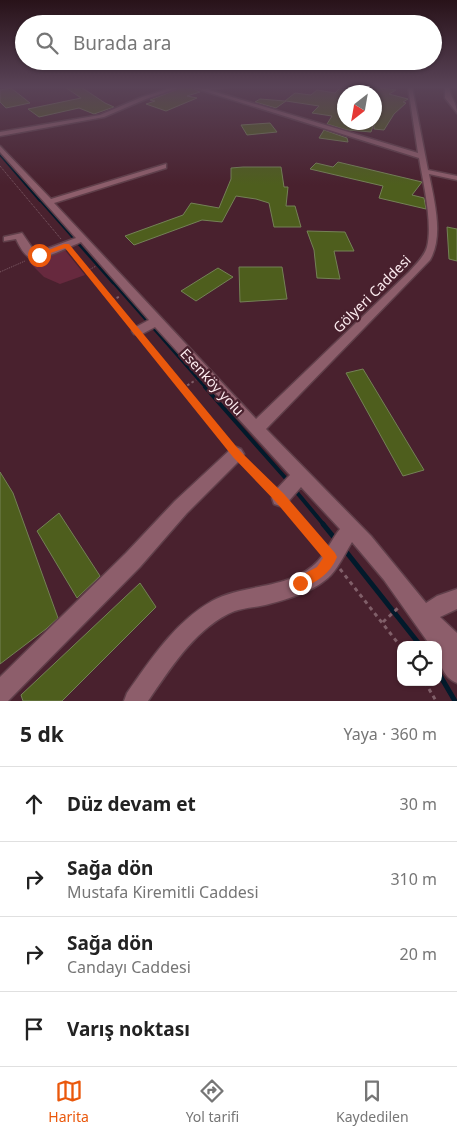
<!DOCTYPE html>
<html lang="tr">
<head>
<meta charset="utf-8">
<style>
  :root { --surface:#fff; --page:#f6f6f6; --text:#222; --muted:#767676; --line:#e0e0e0; --accent:#ea580c }
  body { margin:0; font-family:"Noto Sans",sans-serif; background:var(--page); color:var(--text) }
  .controls { position:absolute; right:15px; bottom:15px; display:grid; overflow:hidden; border-radius:10px; box-shadow:0 1px 4px #0004 }
  .controls button { width:45px; height:45px; display:grid; place-items:center; padding:0; border:0; border-bottom:1px solid var(--line); background:var(--surface); color:var(--text); font:25px sans-serif }
  .compass { position:absolute; left:337px; top:85px; width:45px; height:45px; border-radius:50%; background:var(--surface); box-shadow:0 1px 4px #0004; rotate:211deg }
  .stop { position:absolute; width:15px; height:15px; margin:-11px; border:4px solid #ea580c; border-radius:50%; background:#fff }
  .stop.end { background:#ea580c; border-color:#fff; box-shadow:0 1px 5px #0008 }
  .list { margin:0; padding:0; list-style:none }
  h2 { display:flex; justify-content:space-between; align-items:center; height:65px; margin:0; padding:0 20px; font-size:21px }
  h2 small { font-size:16px; font-weight:400; color:var(--muted) }
  .list li { display:grid; grid-template-columns:32px 1fr auto; gap:15px; align-items:center; box-sizing:border-box; height:75px; padding:0 20px; border-top:1px solid var(--line) }
  .list b { display:block; font-size:19px; white-space:nowrap }
  .list p { margin:0; font-size:16px; white-space:nowrap; color:var(--muted) }
  .list em { font-size:16px; font-style:normal; color:var(--muted) }
  .icon { flex:none; width:28px; height:28px; fill:none; stroke:currentColor; stroke-width:2; stroke-linecap:round; stroke-linejoin:round }
  .map { position:relative; flex:none; width:457px; height:701px; overflow:hidden }
  .search { position:absolute; background:var(--surface); box-shadow:0 1px 4px #0004; left:15px; right:15px; top:15px; height:55px; display:flex; align-items:center; gap:12px; box-sizing:border-box; padding:0 18px; border-radius:28px; color:var(--muted); font-size:19px }
  .sheet { height:365px; background:var(--surface) }
  nav { display:flex; justify-content:space-around; align-items:center; box-sizing:border-box; height:70px; border-top:1px solid var(--line); background:var(--surface); font-size:14px; color:var(--muted) }
  nav a { display:grid; justify-items:center; gap:2px }
  nav .on { color:var(--accent) }
  .map>svg:first-child { display:block }
  .green { fill:#67293e }
  .lines { fill:none; stroke-linecap:round; stroke-linejoin:round }
  .stream-far4 { stroke:#021a2b; stroke-width:2 }
  .stream-far3 { stroke:#021a2b; stroke-width:2.5 }
  .stream-far2 { stroke:#021a2b; stroke-width:3 }
  .stream-far1 { stroke:#021a2b; stroke-width:4 }
  .stream { stroke:#021a2b; stroke-width:5 }
  .building { fill:#4e5e1d; stroke:#748156 }
  .minor-casing { stroke:#603f4a; stroke-width:3 }
  .path-far3 { stroke:#805f69; stroke-width:1; stroke-dasharray:1 1; stroke-linecap:butt }
  .path-far2 { stroke:#805f69; stroke-width:2; stroke-dasharray:2.5 2.5; stroke-linecap:butt }
  .path-far1 { stroke:#805f69; stroke-width:2.5; stroke-dasharray:3 3; stroke-linecap:butt }
  .path { stroke:#805f69; stroke-width:3; stroke-dasharray:4 4; stroke-linecap:butt }
  .minor { fill:#8d5e6b; fill-rule:evenodd }
  .route { fill:#ea580c }
  .labels { text-anchor:middle; stroke-width:4.5; stroke-linejoin:round; paint-order:stroke }
  .street-label { font-size:14px; fill:#fdecf0; stroke:#49212e }
</style>
</head>
<body>
<div class="map">
<svg width="457" height="701" viewBox="0 0 457 701">
  <rect width="100%" height="100%" fill="#49212e"/>
  <polygon class="green" points="64,249 85,275 60,284 44,277 29,262"/>
  <g class="lines">
    <polyline class="stream-far4" points="0,155 40,201"/>
    <polyline class="stream-far3" points="39,199 113,283"/>
    <polyline class="stream-far2" points="112,281 207,389"/>
    <g class="stream-far1">
      <polyline points="205,387 289,482"/>
      <polyline points="294,489 324,525"/>
    </g>
    <g class="stream">
      <polyline points="323,524 336,540"/>
      <polyline points="344,549 420,645"/>
      <polyline points="438,672 455,701"/>
    </g>
  </g>
  <g class="building">
    <polygon points="65,87 81,87 105,103 114,107 94,114 79,108 39,117 28,109 81,98"/>
    <polygon points="183,87 189,87 200,92 187,96 197,98 166,111 146,104 155,101 150,100"/>
    <polygon points="374,87 396,90 389,94 408,99 403,102 406,103 394,114 384,130 374,129 374,123 371,132 347,130 327,124 332,116 312,113 319,106 286,101 276,108 255,102 260,99 285,101 295,93 311,95 317,90 335,93 339,89 352,90 344,92 344,122 374,122"/>
    <polygon points="11,88 30,103 6,108 0,102 0,90"/>
    <polygon points="270,123 277,132 247,135 241,125"/>
    <polygon points="324,130 347,138 348,142 319,138"/>
    <polygon points="338,162 422,182 412,195 424,198 426,209 379,198 383,186 310,169 316,163 333,167"/>
    <polygon points="243,167 281,167 284,187 288,187 286,206 295,206 301,227 274,227 269,203 256,199 236,196 222,222 202,220 134,245 125,236 183,215 191,203 219,208 231,179 231,168"/>
    <polygon points="447,227 457,229 457,261 449,259"/>
    <polygon points="307,231 345,232 354,251 334,251 340,279 317,278 314,250"/>
    <polygon points="239,267 282,267 287,299 240,302"/>
    <polygon points="218,268 233,277 196,301 181,291"/>
    <polygon points="363,369 424,470 403,476 346,373"/>
    <polygon points="0,472 13,493 58,618 46,629 0,664"/>
    <polygon points="59,513 100,576 77,598 37,531"/>
    <polygon points="140,583 156,607 62,701 23,701 21,695"/>
  </g>
  <g class="lines">
    <g class="minor-casing">
      <g id="minor">
        <polygon points="174,87 181,87 146,99 104,117 0,136 0,132 100,115 142,97"/>
        <path d="M191,87L205,89L229,87L209,90L418,153L408,87H412L428,170L457,176V180L429,174C434,200 444,236 430,260L266,429L371,536L426,603L437,596L457,589V609L440,617L457,633V683C442,677 438,660 438,645H430L384,580L352,542C345,553 340,565 331,575C317,590 289,599 269,604C255,608 241,607 228,614C193,632 170,669 148,701H124L127,693C151,659 175,622 212,601C245,583 291,590 318,561C327,551 332,539 340,529L301,487L286,504L280,506L274,504L272,498L274,492L290,475L155,327L142,334H134L132,331L134,328L149,320L81,242C69,247 42,261 31,258C24,256 19,245 16,239L4,241V237L22,233L35,252H38L76,238L0,152V146L51,199L166,164V168L54,203L256,419L409,272C416,264 424,257 427,247C433,223 423,182 419,158Z"/>
        <path d="M445,87H449C451,98 457,104 457,113L445,98Z"/>
        <polygon points="236,447 241,449 244,454 241,459 187,513 140,567 8,701 0,701 0,677 126,553 175,501 231,449"/>
      </g>
    </g>
    <g class="path-far3">
      <polyline points="0,166 61,239"/>
      <polyline points="71,250 98,283"/>
      <polyline points="87,271 96,266"/>
      <polyline points="0,272 25,261"/>
    </g>
    <g class="path-far2">
      <polyline points="97,281 132,323"/>
      <polyline points="112,300 121,296"/>
      <polyline points="144,339 184,389"/>
      <polyline points="183,388 196,380"/>
    </g>
    <g class="path-far1">
      <polyline points="183,387 229,444"/>
      <polyline points="245,463 272,490"/>
      <polyline points="288,508 303,525"/>
    </g>
    <g class="path">
      <polyline points="302,524 323,548"/>
      <polyline points="340,569 401,647"/>
      <polyline points="383,622 398,608"/>
      <polyline points="425,682 436,701"/>
    </g>
    <use href="#minor" class="minor"/>
  </g>
  <linearGradient id="sky" x2="0" y2="1"><stop stop-color="#281219"/><stop offset="0.47" stop-color="#594357"/><stop offset="1" stop-color="#594357" stop-opacity="0"/></linearGradient>
  <rect width="457" height="185" fill="url(#sky)"/>
  <path class="route" d="M64,244H69L240,451L284,494L335,553L337,557C330,574 317,582 300,589L296,587L294,583L296,578L317,567L323,558L276,502L233,457L65,248L39,257L36,255Z"/>
  <g class="labels">
    <g class="street-label">
      <text transform="translate(372 294) rotate(-45)" y="5">Gölyeri Caddesi</text>
      <text transform="translate(212 382) rotate(47)" y="5">Esenköy yolu</text>
    </g>
  </g>
</svg>
<div class="controls">
<button><svg class="icon" aria-label="locate" viewBox="0 0 24 24"><circle cx="12" cy="12" r="6"/><path d="M12 2v4M12 18v4M2 12h4M18 12h4"/></svg></button>
</div>
<svg class="compass" viewBox="-18 -18 36 36"><path d="M0-13l5 13h-10z" fill="#e53935"/><path d="M0 13l5-13h-10z" fill="#767676"/></svg>
<div class="stop" style="left:39px;top:255px"></div>
<div class="stop end" style="left:300px;top:583px"></div>
<div class="search"><svg class="icon" aria-label="search" viewBox="0 0 24 24"><circle cx="10" cy="10" r="6"/><path d="M15 15l6 6"/></svg>Burada ara</div>
</div>
<section class="sheet">
<h2>5 dk<small>Yaya · 360 m</small></h2>
<ul class="list">
<li><svg class="icon" aria-label="ahead" viewBox="0 0 24 24"><path d="M12 20V5M6 11l6-6 6 6"/></svg><div><b>Düz devam et</b></div><em>30 m</em></li>
<li><svg class="icon" aria-label="right" viewBox="0 0 24 24"><path d="M7 20v-9h11M14 6l5 5-5 5"/></svg><div><b>Sağa dön</b><p>Mustafa Kiremitli Caddesi</p></div><em>310 m</em></li>
<li><svg class="icon" aria-label="right" viewBox="0 0 24 24"><path d="M7 20v-9h11M14 6l5 5-5 5"/></svg><div><b>Sağa dön</b><p>Candayı Caddesi</p></div><em>20 m</em></li>
<li><svg class="icon" aria-label="arrive" viewBox="0 0 24 24"><path d="M6 21V4h12l-3 4 3 4H6"/></svg><div><b>Varış noktası</b></div></li>
</ul>
</section>
<nav>
<a class="on"><svg class="icon" aria-label="map" viewBox="0 0 24 24"><path d="M3 6l6-2 6 2 6-2v14l-6 2-6-2-6 2zM9 4v14M15 6v14"/></svg>Harita</a>
<a><svg class="icon" aria-label="directions" viewBox="0 0 24 24"><path d="M12 3l9 9-9 9-9-9zM9 14v-3h6M13 9l2 2-2 2"/></svg>Yol tarifi</a>
<a><svg class="icon" aria-label="saved" viewBox="0 0 24 24"><path d="M7 4h10v16l-5-4-5 4z"/></svg>Kaydedilen</a>
</nav>
</body>
</html>
